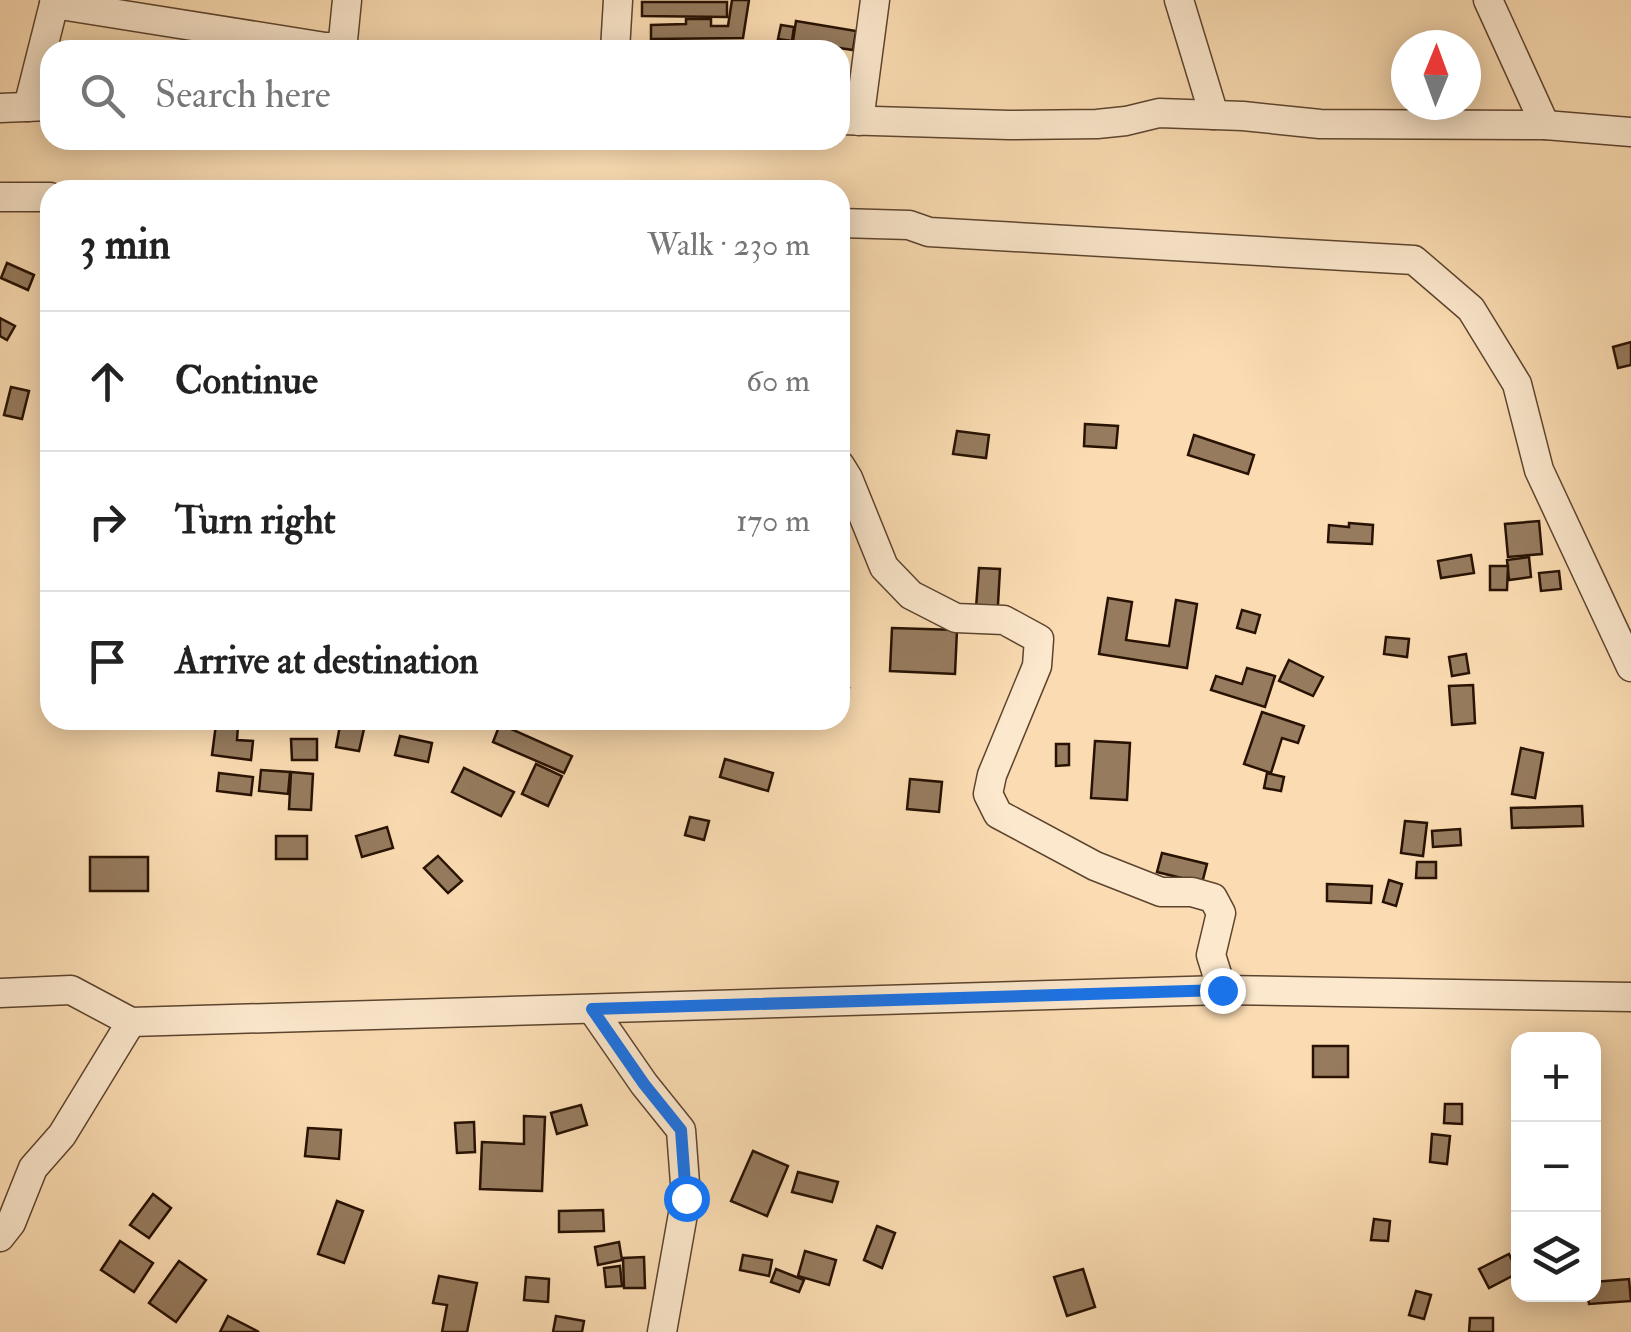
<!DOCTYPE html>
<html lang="en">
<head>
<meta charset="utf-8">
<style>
  :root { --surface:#fff; --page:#f6f6f6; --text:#222; --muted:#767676; --line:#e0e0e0 }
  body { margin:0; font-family:"IM FELL Double Pica",serif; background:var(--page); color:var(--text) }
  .controls { position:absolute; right:30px; bottom:30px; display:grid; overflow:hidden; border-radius:20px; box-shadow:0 5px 25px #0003 }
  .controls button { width:90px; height:90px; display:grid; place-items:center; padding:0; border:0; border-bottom:2px solid var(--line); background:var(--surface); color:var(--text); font:50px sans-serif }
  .compass { position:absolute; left:1391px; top:30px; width:90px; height:90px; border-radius:50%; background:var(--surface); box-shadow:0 5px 25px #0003; rotate:1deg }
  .stop { position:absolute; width:30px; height:30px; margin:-22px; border:8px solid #1a73e8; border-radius:50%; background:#fff }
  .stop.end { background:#1a73e8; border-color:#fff; box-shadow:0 2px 10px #0008 }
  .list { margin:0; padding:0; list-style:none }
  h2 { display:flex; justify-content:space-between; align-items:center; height:130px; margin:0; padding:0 40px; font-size:42px }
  h2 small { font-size:32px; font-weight:400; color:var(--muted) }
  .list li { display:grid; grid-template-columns:65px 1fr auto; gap:30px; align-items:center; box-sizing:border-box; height:140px; padding:0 40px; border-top:2px solid var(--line) }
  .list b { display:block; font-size:38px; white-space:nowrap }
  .list em { font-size:32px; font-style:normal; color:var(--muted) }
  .icon { flex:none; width:55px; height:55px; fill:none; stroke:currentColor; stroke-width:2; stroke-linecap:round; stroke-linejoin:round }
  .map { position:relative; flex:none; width:1631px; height:1332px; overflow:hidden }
  .search { position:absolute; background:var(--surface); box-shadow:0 5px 25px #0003; left:40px; top:40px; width:810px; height:110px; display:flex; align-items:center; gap:25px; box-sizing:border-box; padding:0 35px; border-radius:30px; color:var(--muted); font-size:38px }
  .panel { position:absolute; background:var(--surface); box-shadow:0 5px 25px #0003; left:40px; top:180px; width:810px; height:550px; border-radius:30px }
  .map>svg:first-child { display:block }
  .building { fill:#967b5e; stroke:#281203; stroke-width:2.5 }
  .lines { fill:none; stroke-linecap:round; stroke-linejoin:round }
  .minor-casing { stroke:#5d442f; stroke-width:31 }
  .minor { stroke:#fce8cd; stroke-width:28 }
  .route { stroke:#1a73e8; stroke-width:12 }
</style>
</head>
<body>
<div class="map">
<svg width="1631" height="1332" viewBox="0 0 1631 1332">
  <rect width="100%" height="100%" fill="#fbdcb2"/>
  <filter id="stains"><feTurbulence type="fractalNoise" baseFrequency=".002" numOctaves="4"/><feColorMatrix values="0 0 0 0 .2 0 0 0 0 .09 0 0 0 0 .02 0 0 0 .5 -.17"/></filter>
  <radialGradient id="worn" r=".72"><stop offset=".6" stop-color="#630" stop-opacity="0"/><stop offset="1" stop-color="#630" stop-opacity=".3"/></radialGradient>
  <g class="building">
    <polygon points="732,0 749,0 743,38 651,39 651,25 686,24 686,19 711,19 711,26 728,26"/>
    <polygon points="642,2 727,2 727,17 642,16"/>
    <polygon points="796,21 856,31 853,50 793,41"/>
    <polygon points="781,25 794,27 792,41 778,39"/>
    <polygon points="7,263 34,275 28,290 1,278"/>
    <polygon points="0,318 15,326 7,340 0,336"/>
    <polygon points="1631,342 1631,365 1618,368 1613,347"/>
    <polygon points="49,345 50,345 50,376 42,375"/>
    <polygon points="11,387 29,391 22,419 4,415"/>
    <polygon points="1085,424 1118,426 1116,448 1084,446"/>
    <polygon points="957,431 989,435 986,458 953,454"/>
    <polygon points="1194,435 1254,455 1248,474 1188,455"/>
    <polygon points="1539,521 1542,554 1508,557 1505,524"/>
    <polygon points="1349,523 1373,525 1372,544 1328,542 1329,525 1349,527"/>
    <polygon points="1471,555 1474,573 1441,578 1438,561"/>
    <polygon points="1529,557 1531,577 1509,580 1507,560"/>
    <polygon points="1490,566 1508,566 1507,590 1490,590"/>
    <polygon points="979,568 1000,569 997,622 975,621"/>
    <polygon points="1559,571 1561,589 1541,591 1539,573"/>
    <polygon points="1108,598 1132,602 1126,640 1169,646 1176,600 1197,604 1187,668 1099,654"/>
    <polygon points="1242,610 1260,615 1255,633 1237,628"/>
    <polygon points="892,628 957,630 955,674 890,671"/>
    <polygon points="1386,637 1409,639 1407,657 1384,654"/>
    <polygon points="1466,654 1469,673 1452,676 1449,657"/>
    <polygon points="1289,660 1323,677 1313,696 1279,681"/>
    <polygon points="1247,668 1275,676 1265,707 1211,690 1216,676 1242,684"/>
    <polygon points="840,685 849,688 843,706 840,704"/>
    <polygon points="1473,685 1475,723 1452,725 1449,686"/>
    <polygon points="1262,712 1304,726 1298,743 1282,738 1271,773 1244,764"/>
    <polygon points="341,720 366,720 359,751 336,747"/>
    <polygon points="216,724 238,726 237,740 253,741 251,760 212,755"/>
    <polygon points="500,724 572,756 564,773 493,742"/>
    <polygon points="400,736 432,743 428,762 395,755"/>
    <polygon points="291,739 317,739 317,760 292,760"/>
    <polygon points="1095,741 1130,743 1127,800 1091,798"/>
    <polygon points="1056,744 1069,744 1069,765 1056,766"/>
    <polygon points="1521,748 1543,753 1535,798 1512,794"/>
    <polygon points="725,759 773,773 768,791 720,777"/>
    <polygon points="536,764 562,776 548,806 522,794"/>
    <polygon points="464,768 514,792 501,816 452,792"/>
    <polygon points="261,770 290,772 288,794 259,791"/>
    <polygon points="291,772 313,774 311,810 289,809"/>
    <polygon points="219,773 253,777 251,795 217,791"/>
    <polygon points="1267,773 1284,777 1281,791 1264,788"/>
    <polygon points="910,779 942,782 939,812 907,809"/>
    <polygon points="1582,806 1583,826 1512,828 1511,808"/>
    <polygon points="690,817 709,821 704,840 685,835"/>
    <polygon points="1405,821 1427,823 1423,856 1401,853"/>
    <polygon points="387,827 393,848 362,857 356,836"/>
    <polygon points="1460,829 1461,845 1433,847 1432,831"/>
    <rect x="276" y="836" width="31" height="23"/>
    <polygon points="1162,853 1207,864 1202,883 1157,872"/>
    <polygon points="438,856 462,881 448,893 424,868"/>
    <rect x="90" y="857" width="58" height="34"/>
    <polygon points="1417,862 1436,862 1436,878 1416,878"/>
    <polygon points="1389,880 1402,884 1396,906 1383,902"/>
    <polygon points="1327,884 1372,886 1371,903 1327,901"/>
    <rect x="1313" y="1046" width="35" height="31"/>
    <polygon points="1445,1104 1462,1104 1462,1124 1444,1123"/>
    <polygon points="581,1105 587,1125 557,1134 551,1113"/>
    <polygon points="524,1116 545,1117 542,1191 480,1189 482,1142 524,1144"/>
    <polygon points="474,1122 475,1152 457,1153 455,1123"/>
    <polygon points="308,1128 341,1130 339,1159 305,1156"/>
    <polygon points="1432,1134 1450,1136 1447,1164 1430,1162"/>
    <polygon points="753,1151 788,1166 767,1216 731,1201"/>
    <polygon points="798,1172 838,1182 832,1202 792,1192"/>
    <polygon points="153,1194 171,1208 149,1238 130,1225"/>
    <polygon points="337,1201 363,1211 344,1263 318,1254"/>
    <polygon points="603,1210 604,1231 559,1232 559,1211"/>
    <polygon points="1374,1219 1390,1221 1388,1241 1371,1240"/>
    <polygon points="877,1226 895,1233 882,1268 864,1260"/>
    <polygon points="120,1241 153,1263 134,1292 101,1270"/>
    <polygon points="619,1242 622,1260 598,1265 595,1247"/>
    <polygon points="805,1251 836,1260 829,1285 798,1276"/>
    <polygon points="1509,1254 1518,1273 1489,1288 1479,1269"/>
    <polygon points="743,1255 772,1260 769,1276 740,1270"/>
    <polygon points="644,1257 645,1288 624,1288 623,1258"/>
    <polygon points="179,1261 206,1280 176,1322 149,1303"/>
    <polygon points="620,1266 622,1286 606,1287 604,1268"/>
    <polygon points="776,1269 804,1280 799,1292 771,1282"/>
    <polygon points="1083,1269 1095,1307 1067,1316 1054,1277"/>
    <polygon points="439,1276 477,1283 467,1332 442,1332 447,1305 433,1303"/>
    <polygon points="526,1277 549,1279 548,1302 524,1300"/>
    <polygon points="1629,1279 1631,1301 1589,1304 1588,1294 1594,1294 1594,1282"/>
    <polygon points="1416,1291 1431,1295 1424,1319 1409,1315"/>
    <polygon points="228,1316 259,1332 220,1332"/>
    <polygon points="556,1316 584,1321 582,1332 553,1332"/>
    <polygon points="1470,1318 1493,1318 1493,1332 1469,1332"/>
  </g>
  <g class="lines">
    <g class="minor-casing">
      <g id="minor">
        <polyline points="1179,0 1214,115"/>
        <polyline points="1488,0 1545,125"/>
        <polyline points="54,4 325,47 342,47"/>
        <polyline points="342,50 347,0"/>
        <polyline points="615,50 618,0"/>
        <polyline points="28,107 55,0"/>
        <polyline points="0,108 50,106"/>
        <polyline points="840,120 1009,125 1097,124 1126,121 1159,113 1243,116 1320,124 1545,125 1631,132"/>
        <polyline points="859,121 875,0"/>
        <polyline points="0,197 50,197"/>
        <polyline points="840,223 909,225 929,232 1414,260 1471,309 1517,384 1539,470 1631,667"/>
        <polyline points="840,465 848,478 884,567 911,595 956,618 1004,620 1039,639 1037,666 992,775 988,794 998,814 1095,866 1161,892 1192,892 1213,898 1221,913 1211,955 1222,990"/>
        <polyline points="0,993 71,990 131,1022 1222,990 1631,997"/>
        <polyline points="592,1009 644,1084 681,1130 686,1197 662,1332"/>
        <polyline points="0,1237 11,1223 33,1168 62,1135 131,1022"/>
      </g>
    </g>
    <use href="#minor" class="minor"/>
  </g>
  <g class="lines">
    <polyline class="route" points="686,1198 681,1130 644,1084 592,1009 1222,990"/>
  </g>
  <rect width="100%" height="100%" filter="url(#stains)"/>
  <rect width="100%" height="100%" fill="url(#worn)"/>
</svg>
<div class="controls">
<button>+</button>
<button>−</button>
<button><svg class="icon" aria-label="layers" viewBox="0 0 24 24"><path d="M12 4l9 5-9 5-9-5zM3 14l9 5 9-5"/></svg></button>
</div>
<svg class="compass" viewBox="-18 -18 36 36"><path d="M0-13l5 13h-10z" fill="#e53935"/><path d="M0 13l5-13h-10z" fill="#767676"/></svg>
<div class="stop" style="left:686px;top:1198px"></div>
<div class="stop end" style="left:1222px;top:990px"></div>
<div class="search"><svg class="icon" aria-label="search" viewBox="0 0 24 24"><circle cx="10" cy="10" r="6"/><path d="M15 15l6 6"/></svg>Search here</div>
<section class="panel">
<h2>3 min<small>Walk · 230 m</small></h2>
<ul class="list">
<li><svg class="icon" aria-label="ahead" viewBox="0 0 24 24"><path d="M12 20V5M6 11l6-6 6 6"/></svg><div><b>Continue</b></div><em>60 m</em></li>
<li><svg class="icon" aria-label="right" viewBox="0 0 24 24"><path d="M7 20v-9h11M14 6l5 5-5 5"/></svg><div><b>Turn right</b></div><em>170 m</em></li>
<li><svg class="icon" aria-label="arrive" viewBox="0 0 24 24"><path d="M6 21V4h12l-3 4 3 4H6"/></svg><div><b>Arrive at destination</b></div></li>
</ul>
</section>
</div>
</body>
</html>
